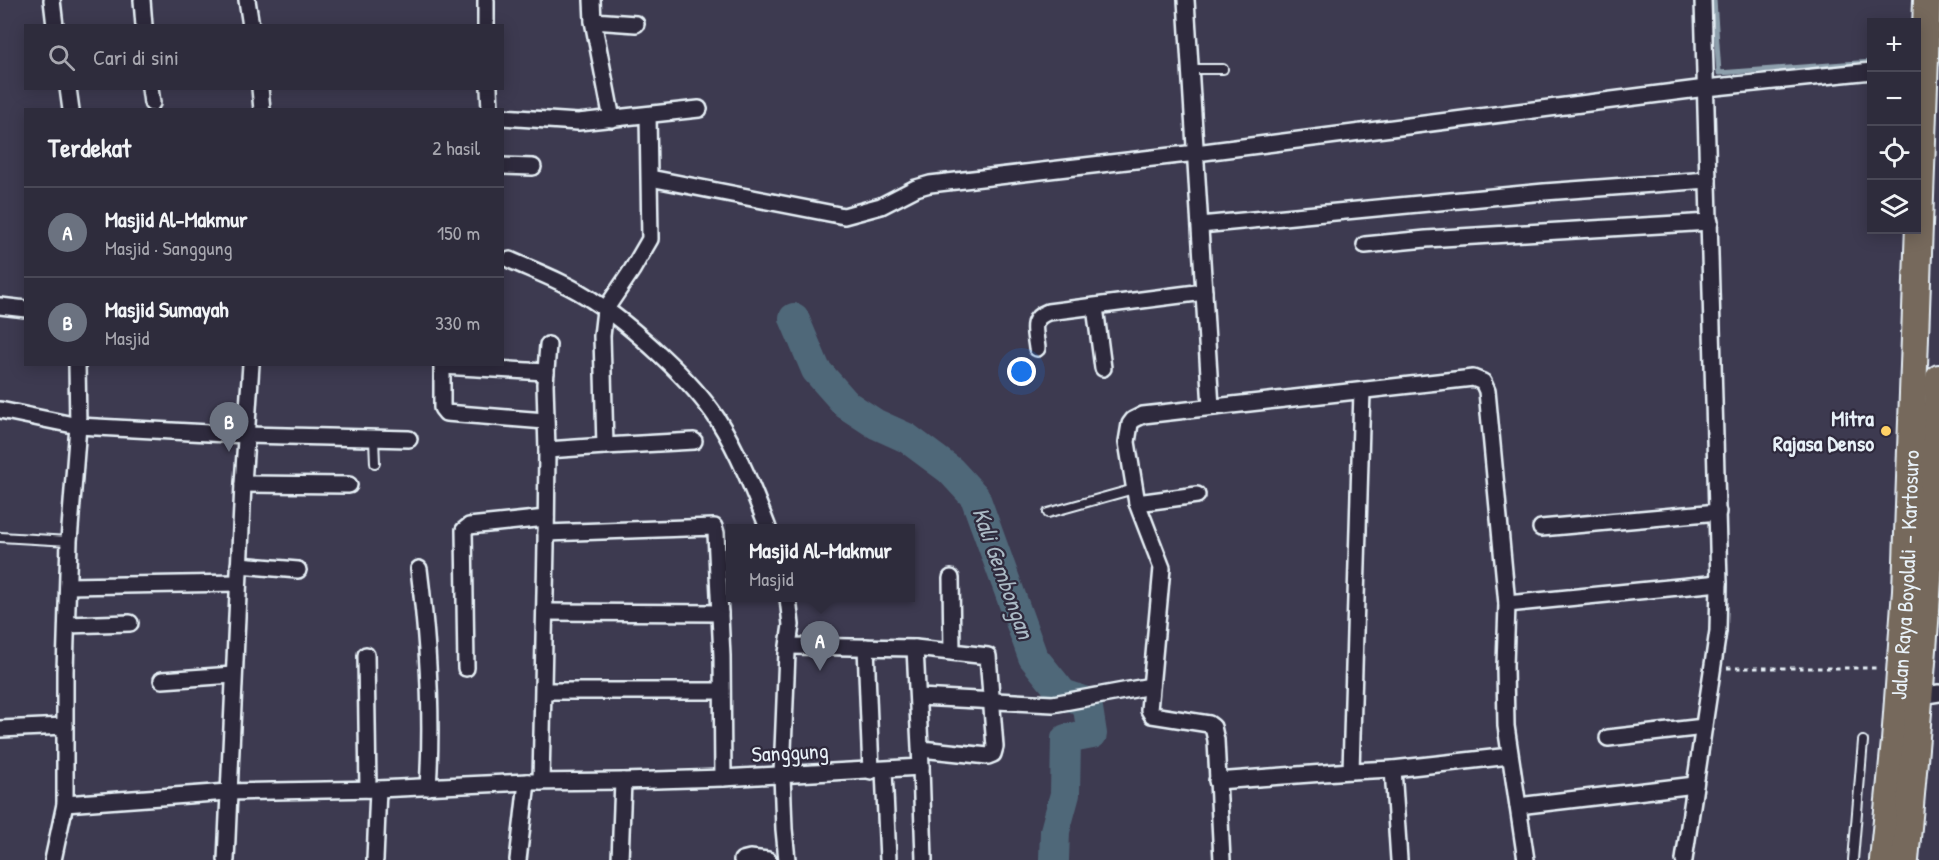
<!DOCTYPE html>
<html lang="id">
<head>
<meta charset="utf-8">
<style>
  :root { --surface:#2e2c3c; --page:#363443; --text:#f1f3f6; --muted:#a7a7af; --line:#494856; --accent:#95b2f1 }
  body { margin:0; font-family:"Patrick Hand",sans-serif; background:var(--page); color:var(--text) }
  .controls { position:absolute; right:18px; top:18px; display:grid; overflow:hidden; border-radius:0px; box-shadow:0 3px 15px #0003 }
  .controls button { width:54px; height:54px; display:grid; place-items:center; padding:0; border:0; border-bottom:2px solid var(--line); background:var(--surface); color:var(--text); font:30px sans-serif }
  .you { position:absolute; left:1022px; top:372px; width:21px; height:21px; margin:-15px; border:4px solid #fff; border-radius:50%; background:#1a73e8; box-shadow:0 0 0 9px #1a73e833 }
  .badge { display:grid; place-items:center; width:39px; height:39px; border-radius:50%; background:var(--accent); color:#fff; font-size:20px; font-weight:700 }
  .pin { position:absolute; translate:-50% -50px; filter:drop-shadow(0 2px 3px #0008) }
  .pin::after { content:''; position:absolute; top:32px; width:21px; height:18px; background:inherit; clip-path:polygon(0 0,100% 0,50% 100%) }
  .popup { position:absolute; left:726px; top:524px; width:189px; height:78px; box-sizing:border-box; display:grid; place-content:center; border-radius:0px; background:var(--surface); filter:drop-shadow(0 2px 4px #0005); font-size:20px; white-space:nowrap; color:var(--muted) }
  .popup b { font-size:22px; color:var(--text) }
  .popup::after { content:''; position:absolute; left:50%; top:100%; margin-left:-12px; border:12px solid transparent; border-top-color:var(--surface) }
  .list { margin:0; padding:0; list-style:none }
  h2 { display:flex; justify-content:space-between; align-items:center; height:78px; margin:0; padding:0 24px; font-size:26px }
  h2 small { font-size:20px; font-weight:400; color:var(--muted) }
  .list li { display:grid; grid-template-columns:39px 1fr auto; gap:18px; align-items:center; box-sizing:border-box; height:90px; padding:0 24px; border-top:2px solid var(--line) }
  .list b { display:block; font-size:22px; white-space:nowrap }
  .list p { margin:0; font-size:20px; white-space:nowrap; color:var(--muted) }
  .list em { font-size:20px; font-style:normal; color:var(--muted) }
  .icon { flex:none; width:33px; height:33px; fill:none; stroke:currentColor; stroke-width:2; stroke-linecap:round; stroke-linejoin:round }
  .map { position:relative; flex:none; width:1939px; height:860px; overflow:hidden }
  .search { position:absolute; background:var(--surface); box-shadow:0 3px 15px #0003; left:24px; top:24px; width:480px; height:66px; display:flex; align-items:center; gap:15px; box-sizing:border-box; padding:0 21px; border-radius:0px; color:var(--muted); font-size:22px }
  .panel { position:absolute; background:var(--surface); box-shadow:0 3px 15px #0003; left:24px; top:108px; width:480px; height:258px; border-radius:0px }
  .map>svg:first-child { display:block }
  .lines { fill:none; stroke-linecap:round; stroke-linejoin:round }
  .stream { stroke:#8d9fac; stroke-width:5 }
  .river { stroke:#506879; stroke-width:30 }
  .service-casing { stroke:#e8f1f8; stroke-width:12 }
  .minor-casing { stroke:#e8f1f8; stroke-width:20 }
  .trunk-casing { stroke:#e8f1f8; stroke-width:30 }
  .path { stroke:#e8f1f8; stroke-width:3; stroke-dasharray:4.5 4.5; stroke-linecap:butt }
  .service { stroke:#2f2a3d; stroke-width:8 }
  .minor { stroke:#2f2a3d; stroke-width:15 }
  .trunk { stroke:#76695c; stroke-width:26 }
  .poi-dot { fill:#ffd166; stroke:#2f2a3d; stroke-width:2 }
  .labels { text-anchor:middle; stroke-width:4.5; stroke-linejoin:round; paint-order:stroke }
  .poi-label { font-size:22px; font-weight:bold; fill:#e8f1f8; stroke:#2f2a3d; text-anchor:end }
  .street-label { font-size:22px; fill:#e8f1f8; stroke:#2f2a3d }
  .water-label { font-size:24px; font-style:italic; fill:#abbac5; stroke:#2f2a3d }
</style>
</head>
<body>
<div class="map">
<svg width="1939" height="860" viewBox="0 0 1939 860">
  <rect width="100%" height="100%" fill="#3d3a50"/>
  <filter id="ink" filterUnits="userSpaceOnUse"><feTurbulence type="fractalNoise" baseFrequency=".0167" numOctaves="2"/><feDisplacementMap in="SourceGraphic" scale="12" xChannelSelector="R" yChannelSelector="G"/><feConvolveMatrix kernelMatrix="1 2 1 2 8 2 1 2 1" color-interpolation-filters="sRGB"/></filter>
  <g filter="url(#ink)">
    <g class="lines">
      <polyline class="stream" points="1714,0 1719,73 1872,62"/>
      <polyline class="river" points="794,318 816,370 847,405 876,424 907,438 950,470 975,497 1033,657 1063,694 1087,702 1092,734 1066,739 1065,794 1055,831 1054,860"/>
      <g class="service-casing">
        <g id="service">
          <polyline points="1191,69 1223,69"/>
          <polyline points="374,439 375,463"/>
          <polyline points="1048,513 1134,489"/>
          <polyline points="0,537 69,541"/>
          <polyline points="1853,860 1863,741"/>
        </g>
      </g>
      <g class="minor-casing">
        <g id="minor">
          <polyline points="52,0 55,26"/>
          <polyline points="142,0 144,26"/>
          <polyline points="247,0 251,26"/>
          <polyline points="486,0 486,26"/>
          <polyline points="592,0 593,21 636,24"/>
          <polyline points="1186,0 1211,407"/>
          <polyline points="593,21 612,119"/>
          <polyline points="68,88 71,110"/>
          <polyline points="150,88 152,103"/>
          <polyline points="260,88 262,110"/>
          <polyline points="489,88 490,110"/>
          <polyline points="502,117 578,122 699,109"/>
          <polyline points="502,166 533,167"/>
          <polyline points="650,178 844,216 881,206 916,188 930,184 1196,153 1706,88 1872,71"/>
          <polyline points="1200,225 1544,192 1708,180"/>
          <polyline points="1365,245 1426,239 1710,222"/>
          <path d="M510,260C537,272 567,283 592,300C631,325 693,381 718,420C739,453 754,492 768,528"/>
          <polyline points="0,306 26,309"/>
          <polyline points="1095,307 1103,368"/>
          <path d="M1037,348C1035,331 1029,319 1048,312L1204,292"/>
          <polyline points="442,364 442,408 446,413 545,421"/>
          <polyline points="442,366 546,372"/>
          <polyline points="1362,391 1351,771 1393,769 1399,860"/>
          <polyline points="0,410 78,426 246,435 409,439"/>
          <polyline points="605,446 694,441"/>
          <polyline points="547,450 605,446 602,336 605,310 632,270 650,239 648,115"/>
          <polyline points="243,484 349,485"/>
          <polyline points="1137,503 1197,495"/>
          <polyline points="1541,528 1718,512"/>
          <polyline points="546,533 714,527 716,533 722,656 723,778"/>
          <polyline points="239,565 298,570"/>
          <path d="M419,569C428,641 433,714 428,787"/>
          <polyline points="951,578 952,652"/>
          <polyline points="68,586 238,583"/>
          <polyline points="1507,604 1719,583"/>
          <polyline points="545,612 720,613"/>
          <polyline points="67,625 130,623"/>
          <polyline points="789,646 915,648 988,656 995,747 993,754 988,756 921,749"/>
          <polyline points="866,647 871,771"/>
          <polyline points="366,655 368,789"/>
          <polyline points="466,668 464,530 469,526 546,518"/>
          <polyline points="162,680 233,675"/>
          <polyline points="544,691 722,691"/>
          <polyline points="1920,696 1939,693"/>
          <polyline points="919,697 1053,704 1151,686"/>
          <polyline points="0,729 65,726"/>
          <polyline points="1608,738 1704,727"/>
          <polyline points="921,767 924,860"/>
          <polyline points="1393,769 1510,756"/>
          <polyline points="884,770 888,860"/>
          <polyline points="1217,781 1351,771"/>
          <polyline points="541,782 546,545 547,450 545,384 548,345"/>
          <polyline points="65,804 228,792 378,789 527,782 623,781 723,778 921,767 915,648"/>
          <polyline points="1518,806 1695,785"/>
          <polyline points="53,860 65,804 65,671 69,541 78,426 77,364"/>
          <polyline points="226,860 243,484 251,364"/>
          <polyline points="375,860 378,789"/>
          <polyline points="518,860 527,782"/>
          <polyline points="620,860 623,781"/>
          <polyline points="742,860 750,858 768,860"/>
          <polyline points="787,860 784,829 782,774 787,653 791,625 788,598"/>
          <polyline points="1222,860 1216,740 1213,727 1209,724 1152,715 1149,710 1162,568 1137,503 1127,442 1130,424 1133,420 1143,415 1473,378 1483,382 1487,391 1507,604 1505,666 1506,726 1526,860"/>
          <polyline points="1684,860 1718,631 1719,583 1703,0"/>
        </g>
      </g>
      <g class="trunk-casing">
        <g id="trunk">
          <path id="s1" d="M1883,860L1895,741L1906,590L1927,0"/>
          <path d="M1905,860C1920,700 1933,539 1939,378"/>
        </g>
      </g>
      <polyline class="path" points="1727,668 1879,668"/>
      <use href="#service" class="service"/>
      <use href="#minor" class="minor"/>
      <use href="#trunk" class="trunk"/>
    </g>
  </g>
  <circle class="poi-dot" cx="1886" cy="431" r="6"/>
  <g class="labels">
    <g class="poi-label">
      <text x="1874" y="426">Mitra<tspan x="1874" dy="25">Rajasa Denso</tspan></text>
    </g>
    <g class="street-label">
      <text dy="8" stroke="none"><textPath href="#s1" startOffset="286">Jalan Raya Boyolali - Kartosuro</textPath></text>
      <text transform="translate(790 752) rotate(-3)" y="8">Sanggung</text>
    </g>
    <g class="water-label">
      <text transform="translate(1003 573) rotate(70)" y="8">Kali Gembongan</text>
    </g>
  </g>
</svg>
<div class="controls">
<button>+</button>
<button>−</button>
<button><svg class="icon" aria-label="locate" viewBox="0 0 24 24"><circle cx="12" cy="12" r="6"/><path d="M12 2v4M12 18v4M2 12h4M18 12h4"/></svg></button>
<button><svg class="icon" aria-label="layers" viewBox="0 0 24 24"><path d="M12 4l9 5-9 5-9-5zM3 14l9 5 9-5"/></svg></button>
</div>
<div class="you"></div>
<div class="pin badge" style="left:820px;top:671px;background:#6b7280">A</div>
<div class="popup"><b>Masjid Al-Makmur</b>Masjid</div>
<div class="pin badge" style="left:229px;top:452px;background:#6b7280">B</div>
<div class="search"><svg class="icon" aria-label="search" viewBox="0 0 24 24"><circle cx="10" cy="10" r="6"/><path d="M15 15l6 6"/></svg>Cari di sini</div>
<section class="panel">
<h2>Terdekat<small>2 hasil</small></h2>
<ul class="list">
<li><span class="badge" style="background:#6b7280">A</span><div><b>Masjid Al-Makmur</b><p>Masjid · Sanggung</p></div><em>150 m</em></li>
<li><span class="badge" style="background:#6b7280">B</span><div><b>Masjid Sumayah</b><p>Masjid</p></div><em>330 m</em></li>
</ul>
</section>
</div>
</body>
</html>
